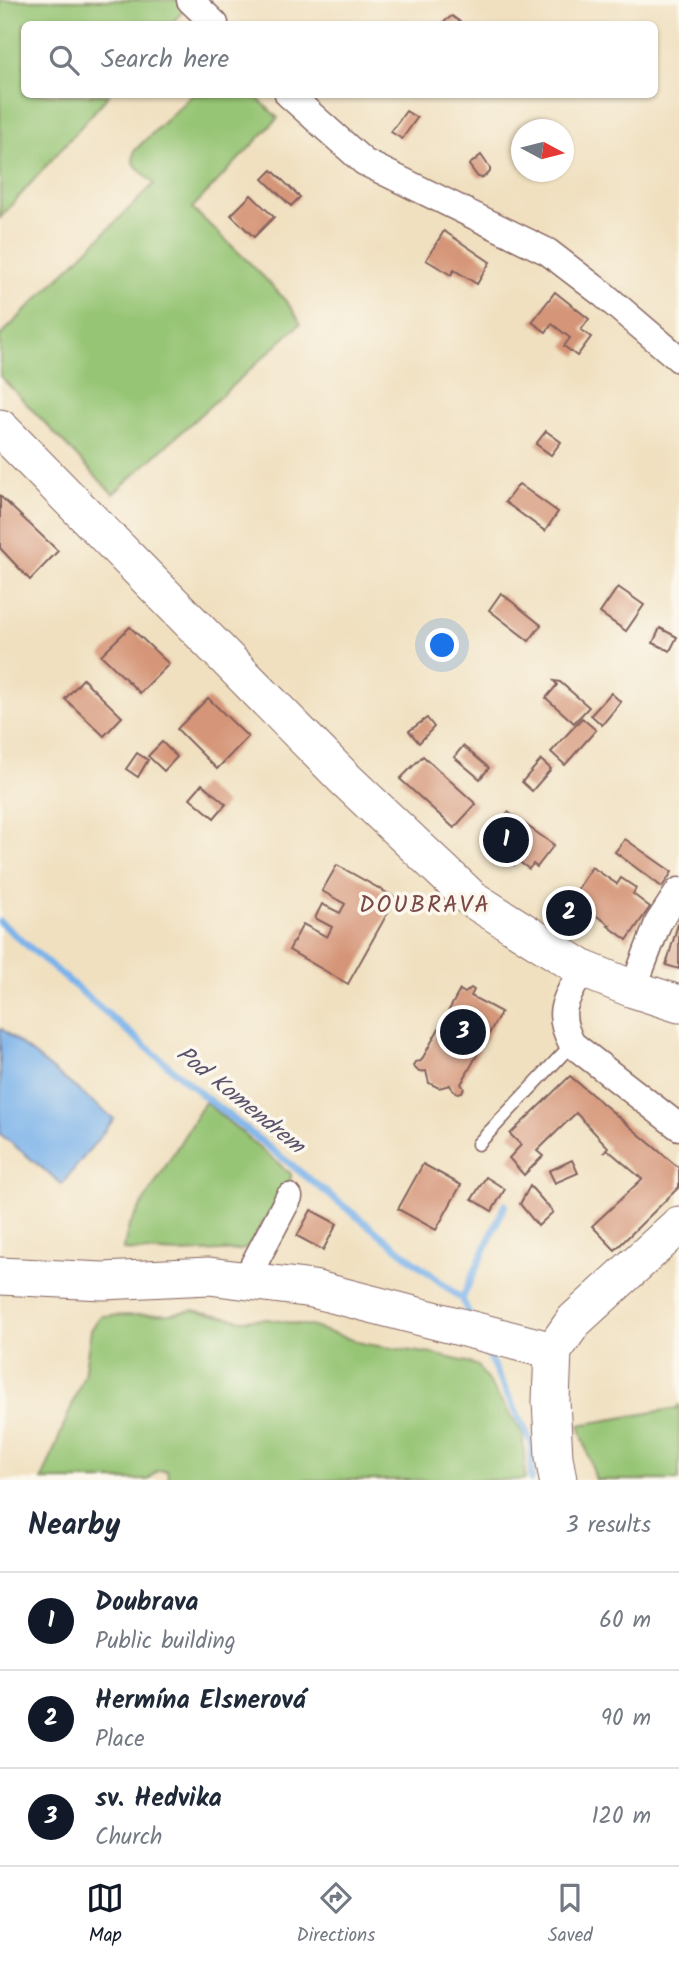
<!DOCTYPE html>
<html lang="en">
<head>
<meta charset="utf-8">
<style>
  :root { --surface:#fff; --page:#f6f6f7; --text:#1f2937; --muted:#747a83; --line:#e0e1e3; --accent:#111827 }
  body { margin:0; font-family:Kalam,sans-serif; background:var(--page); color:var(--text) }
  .compass { position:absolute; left:511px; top:119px; width:63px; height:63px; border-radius:50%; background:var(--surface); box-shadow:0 2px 5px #0004; rotate:97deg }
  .you { position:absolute; left:443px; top:646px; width:24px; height:24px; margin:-18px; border:5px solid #fff; border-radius:50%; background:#1a73e8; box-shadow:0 0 0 10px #1a73e833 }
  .badge { display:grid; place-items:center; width:46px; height:46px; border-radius:50%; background:var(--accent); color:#fff; font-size:23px; font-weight:700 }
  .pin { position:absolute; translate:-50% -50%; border:4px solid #fff; box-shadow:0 2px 7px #0006 }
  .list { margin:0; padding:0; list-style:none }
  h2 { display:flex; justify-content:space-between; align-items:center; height:91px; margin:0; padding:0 28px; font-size:30px }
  h2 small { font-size:23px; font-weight:400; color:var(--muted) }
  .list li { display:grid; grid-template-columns:46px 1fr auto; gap:21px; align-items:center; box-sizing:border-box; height:98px; padding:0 28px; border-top:2px solid var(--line) }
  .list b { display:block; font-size:26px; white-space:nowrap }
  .list p { margin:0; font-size:23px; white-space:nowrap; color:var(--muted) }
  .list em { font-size:23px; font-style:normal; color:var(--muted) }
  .icon { flex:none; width:38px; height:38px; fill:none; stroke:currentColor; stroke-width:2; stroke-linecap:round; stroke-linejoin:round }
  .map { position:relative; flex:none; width:679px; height:1480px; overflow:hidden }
  .search { position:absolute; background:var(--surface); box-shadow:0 2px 5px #0004; left:21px; right:21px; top:21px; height:77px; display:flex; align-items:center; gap:18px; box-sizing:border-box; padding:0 24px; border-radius:10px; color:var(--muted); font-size:26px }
  .sheet { height:385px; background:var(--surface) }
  nav { display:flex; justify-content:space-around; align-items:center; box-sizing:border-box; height:98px; border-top:2px solid var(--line); background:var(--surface); font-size:19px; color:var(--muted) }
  nav a { display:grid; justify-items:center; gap:4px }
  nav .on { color:var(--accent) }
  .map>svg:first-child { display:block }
  .green { fill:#96c574; stroke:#707250; stroke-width:2 }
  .water { fill:#7bb3ea; stroke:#62698a; stroke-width:2 }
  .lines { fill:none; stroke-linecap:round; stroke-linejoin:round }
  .stream { stroke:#7bb3ea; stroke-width:7 }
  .building { fill:#d59578 }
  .lane-casing { stroke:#84635f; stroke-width:15 }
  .street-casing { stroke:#84635f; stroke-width:29 }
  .secondary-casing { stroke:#84635f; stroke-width:39 }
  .lane { stroke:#fff; stroke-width:12 }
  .street { stroke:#fff; stroke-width:26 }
  .secondary { stroke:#fff; stroke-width:37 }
  .labels { text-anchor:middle; stroke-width:7; stroke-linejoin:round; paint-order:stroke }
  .water-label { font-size:23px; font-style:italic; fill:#5b536e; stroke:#fbf7ec }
  .quarter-label { font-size:24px; letter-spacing:2px; fill:#7b4846; stroke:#fbf7ec }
</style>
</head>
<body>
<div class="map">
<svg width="679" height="1480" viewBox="0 0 679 1480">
  <rect width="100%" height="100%" fill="#fbf7ec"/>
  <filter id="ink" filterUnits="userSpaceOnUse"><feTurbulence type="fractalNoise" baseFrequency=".0143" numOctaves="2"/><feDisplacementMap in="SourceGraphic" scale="14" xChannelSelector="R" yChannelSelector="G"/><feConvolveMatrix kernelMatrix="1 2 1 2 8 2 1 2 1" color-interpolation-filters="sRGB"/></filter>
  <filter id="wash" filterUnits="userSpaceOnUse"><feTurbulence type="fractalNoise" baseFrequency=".00686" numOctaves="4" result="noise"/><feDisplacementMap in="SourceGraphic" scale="28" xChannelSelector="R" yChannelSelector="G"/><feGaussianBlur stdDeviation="1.57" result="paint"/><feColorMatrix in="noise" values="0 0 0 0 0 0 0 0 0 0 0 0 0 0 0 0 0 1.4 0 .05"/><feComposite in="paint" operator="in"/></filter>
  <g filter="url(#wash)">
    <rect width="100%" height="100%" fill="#f0e0c0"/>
    <g class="green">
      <polygon points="0,0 178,0 186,8 171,24 24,24 24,94 109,95 0,218"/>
      <path d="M192,95H254L278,118L192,208C213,229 295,301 300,324L113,494L0,376V336L154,184L133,163L134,151Z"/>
      <polygon points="205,1102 291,1174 291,1178 248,1247 241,1250 180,1253 123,1250 129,1226"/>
      <polygon points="193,1310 242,1320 267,1319 310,1326 365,1344 432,1354 467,1362 478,1366 523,1434 525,1480 169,1480 167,1470 157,1471 148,1480 42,1480 84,1375 91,1330 101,1316 170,1314"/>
      <polygon points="679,1404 679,1480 596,1480 579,1425 677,1408"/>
    </g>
    <polygon class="water" points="2,1029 114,1119 62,1184 0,1134 0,1031"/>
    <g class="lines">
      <g class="stream">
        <polyline points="0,922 205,1097 462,1299"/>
        <polyline points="471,1318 462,1299 505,1205"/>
        <polyline points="483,1345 532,1444 531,1480"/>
      </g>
    </g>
    <g id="blocks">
      <g class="building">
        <polygon points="452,16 463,24 441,24"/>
        <polygon points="406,111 417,118 402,139 391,132"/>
        <polygon points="481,155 490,168 490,172 482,178 478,177 469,165"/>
        <polygon points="272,170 300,197 291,206 263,179"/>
        <polygon points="251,195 274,217 254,237 231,215"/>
        <polygon points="444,231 490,262 477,284 454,270 451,275 426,260"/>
        <polygon points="555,292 589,319 581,330 591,337 577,356 564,346 570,338 552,324 546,332 532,322"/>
        <polygon points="546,431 561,442 551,455 536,444"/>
        <polygon points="519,484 558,512 545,531 505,502"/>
        <polygon points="0,496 58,551 30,580 0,548"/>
        <polygon points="618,587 644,605 626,631 600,613"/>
        <polygon points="501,593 541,625 529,641 489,610"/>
        <polygon points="130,627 169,664 140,693 101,655"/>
        <polygon points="660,628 677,637 670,651 653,643"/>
        <polygon points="83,679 122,717 104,736 65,699"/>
        <polygon points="554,681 560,682 589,707 574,723 546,698 557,685"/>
        <polygon points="611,693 621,702 602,725 591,715"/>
        <polygon points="208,698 248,737 217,769 177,729"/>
        <polygon points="427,718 434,727 419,743 409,731"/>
        <polygon points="582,718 596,730 565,765 551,752"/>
        <polygon points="162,742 177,757 164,771 148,756"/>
        <polygon points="463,746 489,768 480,779 454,757"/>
        <polygon points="137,753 148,760 138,777 126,769"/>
        <polygon points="423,756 476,804 454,828 400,779"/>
        <polygon points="541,760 551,769 532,791 522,782"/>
        <polygon points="202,784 226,804 214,818 190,798"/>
        <polygon points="508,812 554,845 537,867 533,864 529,869 518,861 515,865 507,864 502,860 500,852 486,842"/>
        <polygon points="625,839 672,872 662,887 615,852"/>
        <polygon points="337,865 396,898 348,984 289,950 303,924 327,937 332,927 315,918 322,904 340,913 345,904 322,891"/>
        <polygon points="592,867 617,884 621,878 636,888 633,894 650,907 627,940 608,926 610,925 571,899"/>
        <polygon points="678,924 679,925 679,969 666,965"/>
        <polygon points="471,988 474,990 471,996 501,1012 461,1084 464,1088 462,1092 458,1093 453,1091 450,1085 439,1088 429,1083 426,1071 419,1072 413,1066 415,1062 421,1061 460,990 465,993"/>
        <polygon points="570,1076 679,1168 679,1187 615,1250 592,1226 642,1179 608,1150 604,1153 608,1147 576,1113 537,1151 543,1156 524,1175 509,1158 521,1145 510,1134"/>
        <polygon points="572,1160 578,1173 555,1183 549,1171"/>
        <polygon points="423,1164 461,1185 436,1230 398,1209"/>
        <polygon points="486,1177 505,1189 492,1211 472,1199"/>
        <polygon points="530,1186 553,1212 538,1226 520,1204"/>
        <polygon points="311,1210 337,1224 323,1250 297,1236"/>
      </g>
    </g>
  </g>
  <g filter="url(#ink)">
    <use href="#blocks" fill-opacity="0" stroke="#84635f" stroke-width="2"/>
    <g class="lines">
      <g class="lane-casing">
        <polyline id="lane" points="478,1144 572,1044"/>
      </g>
      <g class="street-casing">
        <g id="street">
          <polyline points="190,0 215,24"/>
          <polyline points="288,94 364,162 548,252 604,295 679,359"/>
          <path d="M583,969C566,1000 554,1010 572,1044L679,1127"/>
          <polyline points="633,989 658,923 679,891"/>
          <polyline points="245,1281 289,1197"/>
        </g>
      </g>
      <g class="secondary-casing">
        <g id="secondary">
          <polyline points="0,428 344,778 472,899 583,969 633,989 679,1004"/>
          <polyline points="0,1276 103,1281 209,1276 313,1289 553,1351"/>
          <polyline points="558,1480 554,1457 551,1401 553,1351 574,1321 679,1225"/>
        </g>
      </g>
      <use href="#lane" class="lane"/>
      <use href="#street" class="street"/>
      <use href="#secondary" class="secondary"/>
    </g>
  </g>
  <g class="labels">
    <g class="water-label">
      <text transform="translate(241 1099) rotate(39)" y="8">Pod Komendrem</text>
    </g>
    <g class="quarter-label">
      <text x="425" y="912">DOUBRAVA</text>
    </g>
  </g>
</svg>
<svg class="compass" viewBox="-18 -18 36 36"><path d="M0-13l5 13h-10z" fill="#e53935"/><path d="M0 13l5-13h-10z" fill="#747a83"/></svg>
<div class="you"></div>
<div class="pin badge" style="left:506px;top:840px">1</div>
<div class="pin badge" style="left:569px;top:913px">2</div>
<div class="pin badge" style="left:463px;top:1032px">3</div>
<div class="search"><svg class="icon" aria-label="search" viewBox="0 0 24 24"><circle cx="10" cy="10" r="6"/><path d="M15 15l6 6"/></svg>Search here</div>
</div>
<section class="sheet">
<h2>Nearby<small>3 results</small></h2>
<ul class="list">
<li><span class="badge">1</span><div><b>Doubrava</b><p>Public building</p></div><em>60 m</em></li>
<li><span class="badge">2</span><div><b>Hermína Elsnerová</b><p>Place</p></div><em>90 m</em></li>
<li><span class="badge">3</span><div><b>sv. Hedvika</b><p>Church</p></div><em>120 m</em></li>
</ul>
</section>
<nav>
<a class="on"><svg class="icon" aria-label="map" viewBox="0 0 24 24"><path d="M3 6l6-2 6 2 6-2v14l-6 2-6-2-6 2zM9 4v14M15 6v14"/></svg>Map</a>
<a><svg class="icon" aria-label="directions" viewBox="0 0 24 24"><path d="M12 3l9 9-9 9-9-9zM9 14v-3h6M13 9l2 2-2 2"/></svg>Directions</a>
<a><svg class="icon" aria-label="saved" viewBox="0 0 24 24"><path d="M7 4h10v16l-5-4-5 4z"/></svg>Saved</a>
</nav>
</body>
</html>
